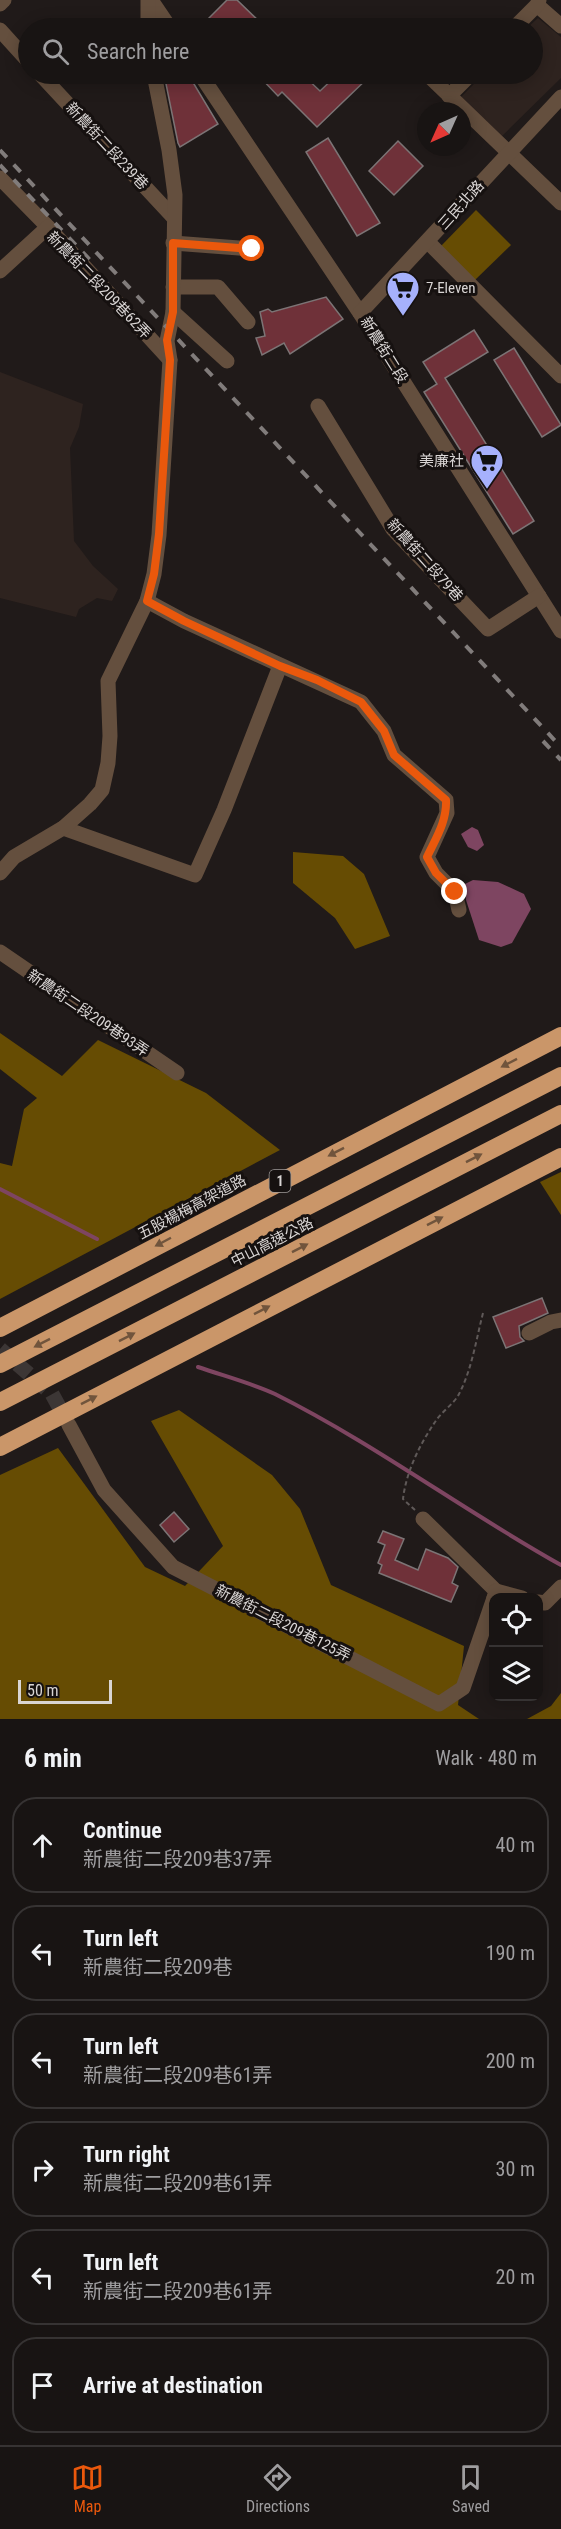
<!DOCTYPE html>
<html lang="en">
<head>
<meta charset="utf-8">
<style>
  :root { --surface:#181413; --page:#211d1c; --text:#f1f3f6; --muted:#9f9ea0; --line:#363333; --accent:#ea580c }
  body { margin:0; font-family:"Roboto Condensed","Noto Sans TC",sans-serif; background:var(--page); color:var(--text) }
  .controls { position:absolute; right:18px; bottom:18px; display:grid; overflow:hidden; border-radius:12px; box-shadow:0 3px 15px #0003 }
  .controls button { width:54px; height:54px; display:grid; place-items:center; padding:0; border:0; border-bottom:2px solid var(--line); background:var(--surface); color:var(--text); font:30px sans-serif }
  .compass { position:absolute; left:417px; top:102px; width:54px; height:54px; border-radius:50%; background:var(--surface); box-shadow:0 3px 15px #0003; rotate:225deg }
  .scale { position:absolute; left:18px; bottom:15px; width:94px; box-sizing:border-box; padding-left:6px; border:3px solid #d9d5d4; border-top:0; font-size:16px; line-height:21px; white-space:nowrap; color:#d9d5d4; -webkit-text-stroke:4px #161110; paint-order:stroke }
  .stop { position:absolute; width:18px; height:18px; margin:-14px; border:4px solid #ea580c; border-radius:50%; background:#fff }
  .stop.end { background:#ea580c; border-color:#fff; box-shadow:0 2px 6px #0008 }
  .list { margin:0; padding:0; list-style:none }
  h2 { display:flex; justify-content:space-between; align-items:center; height:78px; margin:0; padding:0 24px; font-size:26px }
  h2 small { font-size:20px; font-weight:400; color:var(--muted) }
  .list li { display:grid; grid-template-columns:39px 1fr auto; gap:18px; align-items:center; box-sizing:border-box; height:96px; margin:0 12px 12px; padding:0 12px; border:2px solid var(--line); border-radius:24px }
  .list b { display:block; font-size:22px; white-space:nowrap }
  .list p { margin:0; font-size:20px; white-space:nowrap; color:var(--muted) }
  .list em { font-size:20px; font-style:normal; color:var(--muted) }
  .icon { flex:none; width:33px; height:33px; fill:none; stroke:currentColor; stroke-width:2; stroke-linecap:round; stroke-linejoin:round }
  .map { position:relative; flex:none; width:561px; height:1719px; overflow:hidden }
  .search { position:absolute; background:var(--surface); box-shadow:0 3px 15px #0003; left:18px; right:18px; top:18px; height:66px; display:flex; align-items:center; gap:15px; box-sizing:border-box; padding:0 21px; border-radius:33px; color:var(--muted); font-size:22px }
  .sheet { height:726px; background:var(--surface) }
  nav { display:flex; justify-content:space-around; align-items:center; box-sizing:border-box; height:84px; border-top:2px solid var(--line); background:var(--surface); font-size:16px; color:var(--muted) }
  nav a { display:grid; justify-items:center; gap:3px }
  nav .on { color:var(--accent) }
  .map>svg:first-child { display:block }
  .built { fill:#2e231f }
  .forest { fill:#664c03 }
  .water { fill:#7e4561 }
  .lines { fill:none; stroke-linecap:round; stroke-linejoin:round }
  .stream { stroke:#7e4561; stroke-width:4 }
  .building { fill:#6f3139; stroke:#7c7475; stroke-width:1.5 }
  .minor-tunnel { stroke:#3c3635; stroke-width:15; stroke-dasharray:15 8; stroke-linecap:butt }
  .path { stroke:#5f5958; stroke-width:2; stroke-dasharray:4.5 3; stroke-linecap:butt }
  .minor { stroke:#644f3e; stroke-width:15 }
  .highway { stroke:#ca9669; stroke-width:18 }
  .rail { stroke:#817c7b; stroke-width:4; stroke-dasharray:10 10; stroke-linecap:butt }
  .highway-bridge { stroke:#ca9669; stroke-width:18 }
  .oneway { fill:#70543c }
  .route { stroke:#ea580c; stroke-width:8 }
  .labels { text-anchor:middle; stroke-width:6; stroke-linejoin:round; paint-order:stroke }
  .shield { fill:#161110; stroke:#9e9a99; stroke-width:1.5 }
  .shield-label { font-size:14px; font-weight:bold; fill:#d9d5d4 }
  .street-label { font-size:15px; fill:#d9d5d4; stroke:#161110 }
  .poi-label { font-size:15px; fill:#d9d5d4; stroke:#161110; text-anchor:start }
</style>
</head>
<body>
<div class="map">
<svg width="561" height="1719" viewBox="0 0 561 1719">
  <rect width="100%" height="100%" fill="#201a19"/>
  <g class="built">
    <polygon points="538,18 561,37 561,78 502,136 461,97 484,74 532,74 532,28 527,28"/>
    <polygon points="0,372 83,404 79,427 70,448 74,541 93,566 118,589 112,601 97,598 79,609 76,617 0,598"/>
  </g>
  <g class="forest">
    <polygon points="476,210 511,245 475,280 441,246"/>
    <polygon points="293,852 343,856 364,874 390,936 355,949 335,918 293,883"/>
    <polygon points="0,1033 62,1076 98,1040 206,1093 280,1150 0,1299 0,1163 12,1166 24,1109 37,1098 0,1069"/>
    <polygon points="561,1172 561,1215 540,1182"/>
    <polygon points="179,1410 272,1475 300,1509 331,1585 464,1646 458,1705 479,1719 0,1719 0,1475 58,1448 145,1567 185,1586 223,1546 151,1421"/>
    <polygon points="561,1693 561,1719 527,1719 551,1706"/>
  </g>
  <g class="water">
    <polygon points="472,827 478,830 484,845 477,851 468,847 461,834"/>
    <polygon points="473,880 498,882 524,894 531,909 512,943 501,947 479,940 466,900 465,884"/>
  </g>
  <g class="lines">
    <g class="stream">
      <polyline points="0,1189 97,1239"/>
      <path d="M198,1367C224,1376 251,1383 275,1394C375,1444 464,1511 561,1565"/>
    </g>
  </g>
  <g class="building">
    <polygon points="227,0 237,0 266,28 199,28"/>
    <polygon points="164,74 188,74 218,124 180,147 178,143"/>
    <polygon points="257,74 302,74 320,91 338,74 372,74 317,127 282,92 278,96"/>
    <polygon points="328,138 380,223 357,236 306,152"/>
    <polygon points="398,141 423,166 394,195 369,171"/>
    <polygon points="326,297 343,319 290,354 284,343 262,355 256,338 265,336 260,312 268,309 272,312"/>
    <polygon points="474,330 488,352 445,378 534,521 513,534 424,392 437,384 423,362"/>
    <polygon points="514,348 561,425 542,437 494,360"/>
    <polygon points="542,1298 548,1313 519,1326 520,1337 524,1341 506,1348 493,1317"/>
    <polygon points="174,1512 189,1529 174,1542 160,1525"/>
    <polygon points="383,1531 404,1539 395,1560 418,1570 426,1549 448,1558 458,1567 452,1583 458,1586 451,1602 379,1573 382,1565 378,1563 385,1545 378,1542"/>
  </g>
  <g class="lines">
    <polyline class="minor-tunnel" points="0,1349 52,1394 68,1423"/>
    <path class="path" d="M415,1510L403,1499C406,1472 420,1444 435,1422C441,1412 454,1404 459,1394C472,1369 476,1340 483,1313"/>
    <g class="minor">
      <polyline points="151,0 170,28"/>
      <polyline points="0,4 4,0"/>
      <polyline points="537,5 561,26"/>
      <polyline points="148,28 148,0"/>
      <polyline points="514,28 537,5 539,0"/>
      <polyline points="0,30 28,61"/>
      <polyline points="40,74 174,218"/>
      <polyline points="200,74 360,313 561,631"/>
      <polyline points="427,74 561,203"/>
      <polyline points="449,96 471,74"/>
      <polyline points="0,178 48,227"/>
      <polyline points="428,242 561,376"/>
      <polyline points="173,243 252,249"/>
      <polyline points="0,271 48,227 170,360"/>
      <polyline points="173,287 218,287 248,322"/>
      <polyline points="173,312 227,361"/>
      <polyline points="360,313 561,97"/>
      <polyline points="318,406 393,529 488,629 539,596"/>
      <polyline points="147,601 184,621 361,702 384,731 394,755 446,800 447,813 427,857 436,873 455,892 459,910"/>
      <polyline points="63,828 195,875 224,810 280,666"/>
      <polyline points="0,873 14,857 63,828 90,804 102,790 108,763 110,736 108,681 147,601 154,574 159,535 170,360 167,341 173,312 175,195 169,150 154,74"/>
      <polyline points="0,952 177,1073"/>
      <polyline points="529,1333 551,1322 561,1320"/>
      <polyline points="69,1425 104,1490 173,1567 439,1704 463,1688 494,1598"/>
      <polyline points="423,1519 496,1591 494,1598"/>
      <polyline points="496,1591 522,1598"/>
      <polyline points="538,1602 545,1603 561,1587"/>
    </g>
    <g class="highway">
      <polyline points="0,1328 561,1036"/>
      <polyline points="0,1364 561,1076"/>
      <polyline points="0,1402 561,1114"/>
    </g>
    <g class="rail">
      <polyline points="0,150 561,747"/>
      <polyline points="0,165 92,262"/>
      <polyline points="543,741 561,760"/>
    </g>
    <polyline class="highway-bridge" points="0,1447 561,1157"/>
  </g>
  <defs><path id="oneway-solid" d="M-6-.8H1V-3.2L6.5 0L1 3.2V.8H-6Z" transform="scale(1.5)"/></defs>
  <g class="oneway">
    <use href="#oneway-solid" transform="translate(509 1063) rotate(153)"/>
    <use href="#oneway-solid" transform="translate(336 1152) rotate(153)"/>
    <use href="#oneway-solid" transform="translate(474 1158) rotate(-27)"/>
    <use href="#oneway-solid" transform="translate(435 1221) rotate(-27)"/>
    <use href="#oneway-solid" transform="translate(163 1242) rotate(152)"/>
    <use href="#oneway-solid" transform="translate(300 1248) rotate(-27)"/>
    <use href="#oneway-solid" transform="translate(262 1310) rotate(-27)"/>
    <use href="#oneway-solid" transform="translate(127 1337) rotate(-27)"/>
    <use href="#oneway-solid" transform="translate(42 1343) rotate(153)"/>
    <use href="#oneway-solid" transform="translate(89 1400) rotate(-27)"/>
  </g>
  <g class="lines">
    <path class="route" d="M252,249L173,243V312L167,340L170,360L159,534L154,574L147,601L184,621L280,666L317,680L361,702L384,731L394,755L446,800C447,821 436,838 427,857L436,873L455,892"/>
  </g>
  <defs>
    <g id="supermarket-pin" transform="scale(1.725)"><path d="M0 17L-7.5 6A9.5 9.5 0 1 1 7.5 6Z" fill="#a6b1fc" stroke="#161110"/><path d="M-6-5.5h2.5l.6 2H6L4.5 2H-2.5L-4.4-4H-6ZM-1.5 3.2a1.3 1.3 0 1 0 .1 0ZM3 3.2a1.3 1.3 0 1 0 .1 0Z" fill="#111"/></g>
  </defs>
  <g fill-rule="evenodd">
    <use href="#supermarket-pin" x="403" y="288"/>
    <use href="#supermarket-pin" x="487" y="461"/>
  </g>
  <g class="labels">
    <rect class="shield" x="269.5" y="1170" width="21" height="22" rx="4.5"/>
    <g class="shield-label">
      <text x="280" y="1186">1</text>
    </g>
    <g class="street-label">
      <text transform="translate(107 146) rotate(47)" y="5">新農街二段239巷</text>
      <text transform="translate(461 205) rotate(-48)" y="5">三民北路</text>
      <text transform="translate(99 285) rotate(46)" y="5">新農街二段209巷62弄</text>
      <text transform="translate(384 350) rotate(58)" y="5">新農街二段</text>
      <text transform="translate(425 560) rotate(48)" y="5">新農街二段79巷</text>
      <text transform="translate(88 1013) rotate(34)" y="5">新農街二段209巷93弄</text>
      <text transform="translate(192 1207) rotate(-28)" y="5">五股楊梅高架道路</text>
      <text transform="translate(272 1242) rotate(-27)" y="5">中山高速公路</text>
      <text transform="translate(283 1623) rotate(27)" y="5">新農街二段209巷125弄</text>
    </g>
    <g class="poi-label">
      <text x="426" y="293">7-Eleven</text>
      <text x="464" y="466" text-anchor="end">美廉社</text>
    </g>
  </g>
</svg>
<div class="controls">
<button><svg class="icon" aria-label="locate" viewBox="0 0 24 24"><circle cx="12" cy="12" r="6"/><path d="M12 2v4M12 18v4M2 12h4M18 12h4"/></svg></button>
<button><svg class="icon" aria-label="layers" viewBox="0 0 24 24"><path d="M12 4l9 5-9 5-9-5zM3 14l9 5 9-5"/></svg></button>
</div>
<svg class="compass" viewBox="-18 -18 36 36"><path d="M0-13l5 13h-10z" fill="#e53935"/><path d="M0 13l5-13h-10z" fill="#9f9ea0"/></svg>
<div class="scale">50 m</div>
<div class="stop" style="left:252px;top:249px"></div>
<div class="stop end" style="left:455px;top:892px"></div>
<div class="search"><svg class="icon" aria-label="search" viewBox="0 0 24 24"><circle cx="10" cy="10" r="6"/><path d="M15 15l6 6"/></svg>Search here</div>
</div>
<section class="sheet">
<h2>6 min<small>Walk · 480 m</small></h2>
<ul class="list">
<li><svg class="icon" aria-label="ahead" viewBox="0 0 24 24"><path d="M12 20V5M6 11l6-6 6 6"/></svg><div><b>Continue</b><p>新農街二段209巷37弄</p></div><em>40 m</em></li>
<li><svg class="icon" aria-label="left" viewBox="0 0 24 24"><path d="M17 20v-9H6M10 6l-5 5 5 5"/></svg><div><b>Turn left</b><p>新農街二段209巷</p></div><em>190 m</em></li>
<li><svg class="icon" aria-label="left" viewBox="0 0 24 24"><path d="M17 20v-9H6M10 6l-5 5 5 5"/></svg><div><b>Turn left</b><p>新農街二段209巷61弄</p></div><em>200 m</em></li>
<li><svg class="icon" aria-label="right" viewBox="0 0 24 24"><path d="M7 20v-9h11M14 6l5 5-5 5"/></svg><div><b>Turn right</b><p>新農街二段209巷61弄</p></div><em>30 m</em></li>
<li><svg class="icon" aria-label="left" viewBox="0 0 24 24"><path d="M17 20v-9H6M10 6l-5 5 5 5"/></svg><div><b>Turn left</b><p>新農街二段209巷61弄</p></div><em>20 m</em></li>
<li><svg class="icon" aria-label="arrive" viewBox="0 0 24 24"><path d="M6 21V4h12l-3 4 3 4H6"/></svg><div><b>Arrive at destination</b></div></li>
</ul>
</section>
<nav>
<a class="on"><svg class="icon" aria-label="map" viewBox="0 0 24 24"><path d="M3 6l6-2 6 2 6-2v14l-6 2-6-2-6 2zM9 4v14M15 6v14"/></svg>Map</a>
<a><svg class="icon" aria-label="directions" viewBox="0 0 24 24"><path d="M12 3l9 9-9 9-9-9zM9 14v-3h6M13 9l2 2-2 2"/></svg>Directions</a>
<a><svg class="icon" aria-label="saved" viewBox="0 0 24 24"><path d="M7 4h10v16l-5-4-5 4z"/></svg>Saved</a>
</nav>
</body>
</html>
